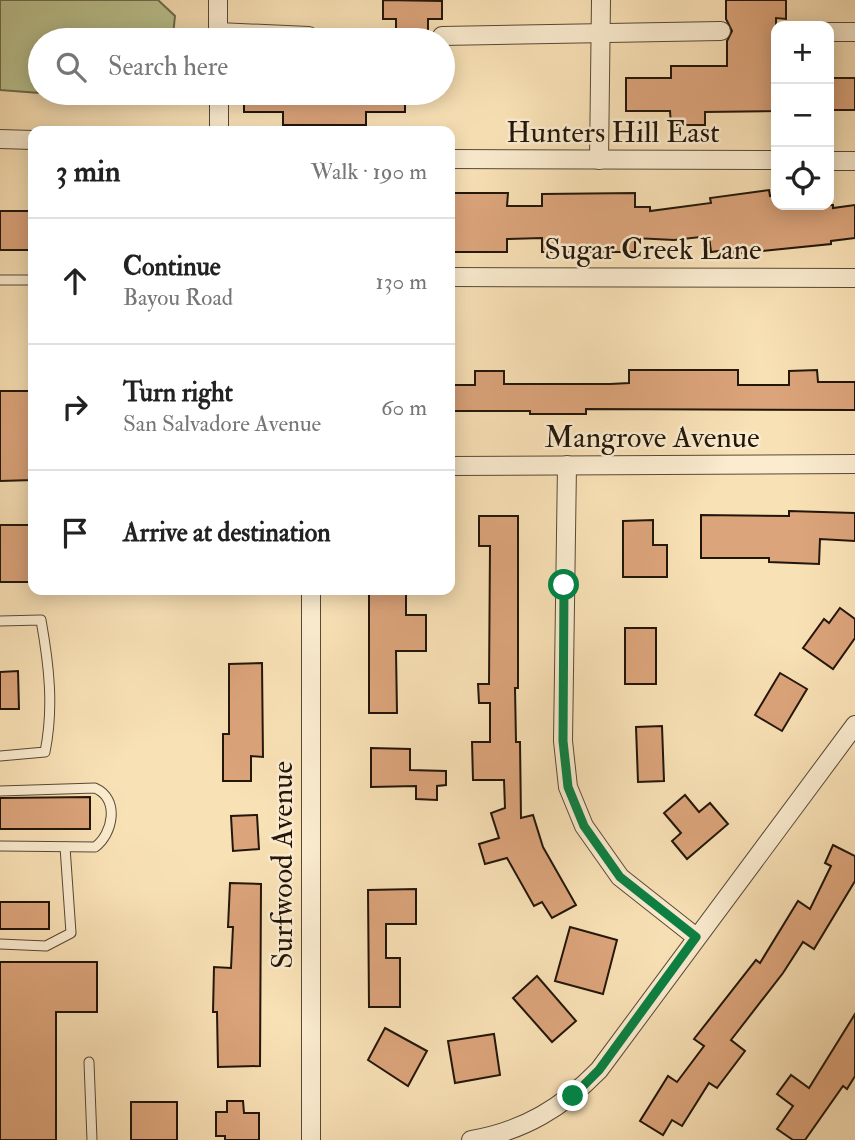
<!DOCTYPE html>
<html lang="en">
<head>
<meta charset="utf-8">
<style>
  :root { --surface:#fff; --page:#f2f2f2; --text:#222; --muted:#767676; --line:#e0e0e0 }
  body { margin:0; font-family:"IM FELL Double Pica",serif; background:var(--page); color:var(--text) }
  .controls { position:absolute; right:21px; top:21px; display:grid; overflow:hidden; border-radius:14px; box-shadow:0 4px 18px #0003 }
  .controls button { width:63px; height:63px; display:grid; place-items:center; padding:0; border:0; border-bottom:2px solid var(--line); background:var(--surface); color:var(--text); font:35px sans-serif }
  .stop { position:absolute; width:21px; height:21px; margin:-16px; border:5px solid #0b8043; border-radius:50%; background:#fff }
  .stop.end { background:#0b8043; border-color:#fff; box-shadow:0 2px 7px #0008 }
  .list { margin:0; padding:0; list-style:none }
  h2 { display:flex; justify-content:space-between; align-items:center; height:91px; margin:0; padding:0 28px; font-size:30px }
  h2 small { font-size:23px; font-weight:400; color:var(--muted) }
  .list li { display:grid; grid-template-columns:46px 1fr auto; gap:21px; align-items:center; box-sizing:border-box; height:126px; padding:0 28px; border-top:2px solid var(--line) }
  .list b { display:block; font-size:26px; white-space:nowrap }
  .list p { margin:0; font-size:23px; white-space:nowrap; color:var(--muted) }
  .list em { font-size:23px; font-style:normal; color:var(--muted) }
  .icon { flex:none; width:38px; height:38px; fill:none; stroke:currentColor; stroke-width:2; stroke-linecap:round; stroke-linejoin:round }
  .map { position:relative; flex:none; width:855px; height:1140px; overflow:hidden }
  .search { position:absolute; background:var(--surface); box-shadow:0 4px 18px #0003; left:28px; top:28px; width:427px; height:77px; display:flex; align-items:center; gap:18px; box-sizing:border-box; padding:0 24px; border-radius:38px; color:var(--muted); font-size:26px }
  .panel { position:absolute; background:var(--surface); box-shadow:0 4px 18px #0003; left:28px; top:126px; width:427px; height:469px; border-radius:14px }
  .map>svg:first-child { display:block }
  .green { fill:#bbc390; stroke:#6e6c4d; stroke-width:2 }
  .building { fill:#dca47b; stroke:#22160a; stroke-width:2 }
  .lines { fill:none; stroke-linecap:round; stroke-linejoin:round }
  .lane-casing { stroke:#584935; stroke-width:11 }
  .street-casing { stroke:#584935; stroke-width:20 }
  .lane { stroke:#fbecd0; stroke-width:9 }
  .street { stroke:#fbecd0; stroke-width:18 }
  .route { stroke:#0b8043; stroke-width:9 }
  .labels { text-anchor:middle; stroke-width:5; stroke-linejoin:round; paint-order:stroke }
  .street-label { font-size:30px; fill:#22160a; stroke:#fbecd0 }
</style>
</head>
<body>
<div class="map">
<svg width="855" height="1140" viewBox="0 0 855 1140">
  <rect width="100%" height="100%" fill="#f9e1b6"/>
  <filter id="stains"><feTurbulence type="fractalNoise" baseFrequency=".00286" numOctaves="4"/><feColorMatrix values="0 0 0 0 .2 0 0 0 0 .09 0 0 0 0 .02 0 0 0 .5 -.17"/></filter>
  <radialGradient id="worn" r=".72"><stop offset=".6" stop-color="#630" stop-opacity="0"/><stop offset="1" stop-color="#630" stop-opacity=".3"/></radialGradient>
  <polygon class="green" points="0,0 158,0 175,16 173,35 143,40 40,40 40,93 82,93 79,96 0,90"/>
  <g class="building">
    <polygon points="383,0 442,1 442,19 428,19 428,40 396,40 396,19 383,19"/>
    <polygon points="726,0 786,0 786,19 776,18 776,111 705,112 705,125 671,125 670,111 626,111 626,78 671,78 671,66 727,66 727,41 732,31 726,19"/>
    <rect x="829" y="78" width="26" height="32"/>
    <polygon points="244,93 405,93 405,112 366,112 366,125 283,125 283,112 244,112"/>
    <polygon points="769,190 770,196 776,195 776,205 833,205 833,208 855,205 855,238 831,241 831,244 734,254 733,249 711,252 709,236 674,240 635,238 635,252 542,252 542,238 507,239 507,252 451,252 450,193 508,193 507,206 542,206 542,194 635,193 635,207 650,207 650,211 711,203 710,198"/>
    <rect x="0" y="211" width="33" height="39"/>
    <polygon points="629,370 738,370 738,385 789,385 789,371 817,370 818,382 855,382 855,410 586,409 586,414 530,414 530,411 454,411 454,385 475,385 475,371 504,371 504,384 610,384 629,383"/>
    <polygon points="0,391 33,391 33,480 0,481"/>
    <polygon points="789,511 855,513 855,541 820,539 819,564 769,562 769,558 701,558 701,515 789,516"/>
    <polygon points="479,516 518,516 518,688 515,688 516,742 520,742 521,818 533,815 543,847 576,905 552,918 542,902 534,906 507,858 485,864 479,844 499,838 491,813 505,808 504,780 473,780 472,742 490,742 490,703 479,703 478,684 489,684 490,546 479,546"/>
    <polygon points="653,520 653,545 667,545 667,577 623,577 623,521"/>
    <rect x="0" y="525" width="33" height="57"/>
    <polygon points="369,590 406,590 406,615 426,615 426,651 396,651 397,713 369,713"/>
    <polygon points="840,608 855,619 855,638 833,669 803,648 824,619 829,623"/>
    <rect x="625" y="628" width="31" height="56"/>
    <polygon points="262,663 263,757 251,756 251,781 223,781 223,734 229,734 229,664"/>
    <polygon points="18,671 19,709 0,709 0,672"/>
    <polygon points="780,673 807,689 782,731 755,715"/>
    <polygon points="662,726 664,781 638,782 636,727"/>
    <polygon points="371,748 410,749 410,770 446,771 446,785 437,786 437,800 416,799 416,786 371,787"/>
    <polygon points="685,795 699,812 710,803 728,824 687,859 672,841 681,833 664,813"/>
    <polygon points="90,797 90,829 0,829 0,798"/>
    <polygon points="257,815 259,849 233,851 231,816"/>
    <polygon points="833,845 855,856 855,881 814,949 803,942 783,973 731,1040 745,1051 717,1088 709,1083 682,1126 672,1120 663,1135 640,1121 668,1076 677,1082 704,1046 694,1039 756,960 760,963 798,901 810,909 831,866 825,863"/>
    <polygon points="230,883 261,884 260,1066 218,1067 217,1012 213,1012 214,967 231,968 233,927 228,927"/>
    <polygon points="416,889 416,924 386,924 386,958 400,958 400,1007 369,1007 368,890"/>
    <rect x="0" y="902" width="49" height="27"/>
    <polygon points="570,927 617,940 603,994 555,981"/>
    <polygon points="0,962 97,962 97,1012 56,1012 56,1140 0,1140"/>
    <polygon points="537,976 576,1021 552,1042 513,998"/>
    <polygon points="855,1014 855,1076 847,1089 843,1086 805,1140 793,1140 777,1129 793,1106 777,1094 791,1075 809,1088"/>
    <polygon points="385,1028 427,1051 408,1086 368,1060"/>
    <polygon points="494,1034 500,1075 455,1083 448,1041"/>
    <polygon points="227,1101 243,1101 244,1113 259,1113 259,1140 225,1140 225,1136 216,1136 216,1112 227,1112"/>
    <rect x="131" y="1102" width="46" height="38"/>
  </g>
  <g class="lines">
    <g class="lane-casing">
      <g id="lane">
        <polyline points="0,280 33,280"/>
        <path d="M0,621L41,620C49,665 54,707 45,752L0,756"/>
        <path d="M0,791L95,788C120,799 113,834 95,847L0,846"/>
        <polyline points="0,944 46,946 71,933 65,847"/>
        <polyline points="89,1062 92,1140"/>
      </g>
    </g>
    <g class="street-casing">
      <g id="street">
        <polyline points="218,0 218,40"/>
        <polyline points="218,32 309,36"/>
        <polyline points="829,32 855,32"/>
        <polyline points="442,36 721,31"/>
        <polyline points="219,93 219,131"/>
        <polyline points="0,139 33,140"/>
        <polyline points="450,159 776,160"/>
        <polyline points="599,160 601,0"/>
        <polyline points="829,161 855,161"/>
        <polyline points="450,277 855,278"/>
        <polyline points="567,465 563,741 568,787 584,826 620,877 696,937"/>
        <polyline points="450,466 855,464"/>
        <polyline points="311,590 311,1140"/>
        <path d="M471,1140C524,1131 563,1107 599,1070L855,725"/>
      </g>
    </g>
    <use href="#lane" class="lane"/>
    <use href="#street" class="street"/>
  </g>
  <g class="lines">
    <polyline class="route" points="564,585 563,741 568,787 584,826 620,877 696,937 599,1070 573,1096"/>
  </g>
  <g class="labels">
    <g class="street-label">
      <text x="613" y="142">Hunters Hill East</text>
      <text x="653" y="259">Sugar Creek Lane</text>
      <text x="652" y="447">Mangrove Avenue</text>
      <text transform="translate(282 865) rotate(-90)" y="10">Surfwood Avenue</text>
    </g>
  </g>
  <rect width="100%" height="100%" filter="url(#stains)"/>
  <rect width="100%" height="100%" fill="url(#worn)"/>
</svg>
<div class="controls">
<button>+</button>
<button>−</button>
<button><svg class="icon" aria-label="locate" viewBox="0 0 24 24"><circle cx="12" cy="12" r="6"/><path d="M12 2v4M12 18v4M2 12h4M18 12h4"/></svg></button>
</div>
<div class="stop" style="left:564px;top:585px"></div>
<div class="stop end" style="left:573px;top:1096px"></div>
<div class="search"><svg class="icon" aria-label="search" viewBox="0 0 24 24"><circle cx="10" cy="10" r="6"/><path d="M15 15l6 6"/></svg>Search here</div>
<section class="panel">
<h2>3 min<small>Walk · 190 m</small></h2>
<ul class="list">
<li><svg class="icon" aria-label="ahead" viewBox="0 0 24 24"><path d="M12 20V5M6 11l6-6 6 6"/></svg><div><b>Continue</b><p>Bayou Road</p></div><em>130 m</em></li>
<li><svg class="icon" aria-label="right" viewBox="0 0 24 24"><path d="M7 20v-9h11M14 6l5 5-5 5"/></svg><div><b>Turn right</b><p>San Salvadore Avenue</p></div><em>60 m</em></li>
<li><svg class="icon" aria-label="arrive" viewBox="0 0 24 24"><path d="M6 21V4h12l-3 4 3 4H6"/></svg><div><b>Arrive at destination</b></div></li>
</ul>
</section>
</div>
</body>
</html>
